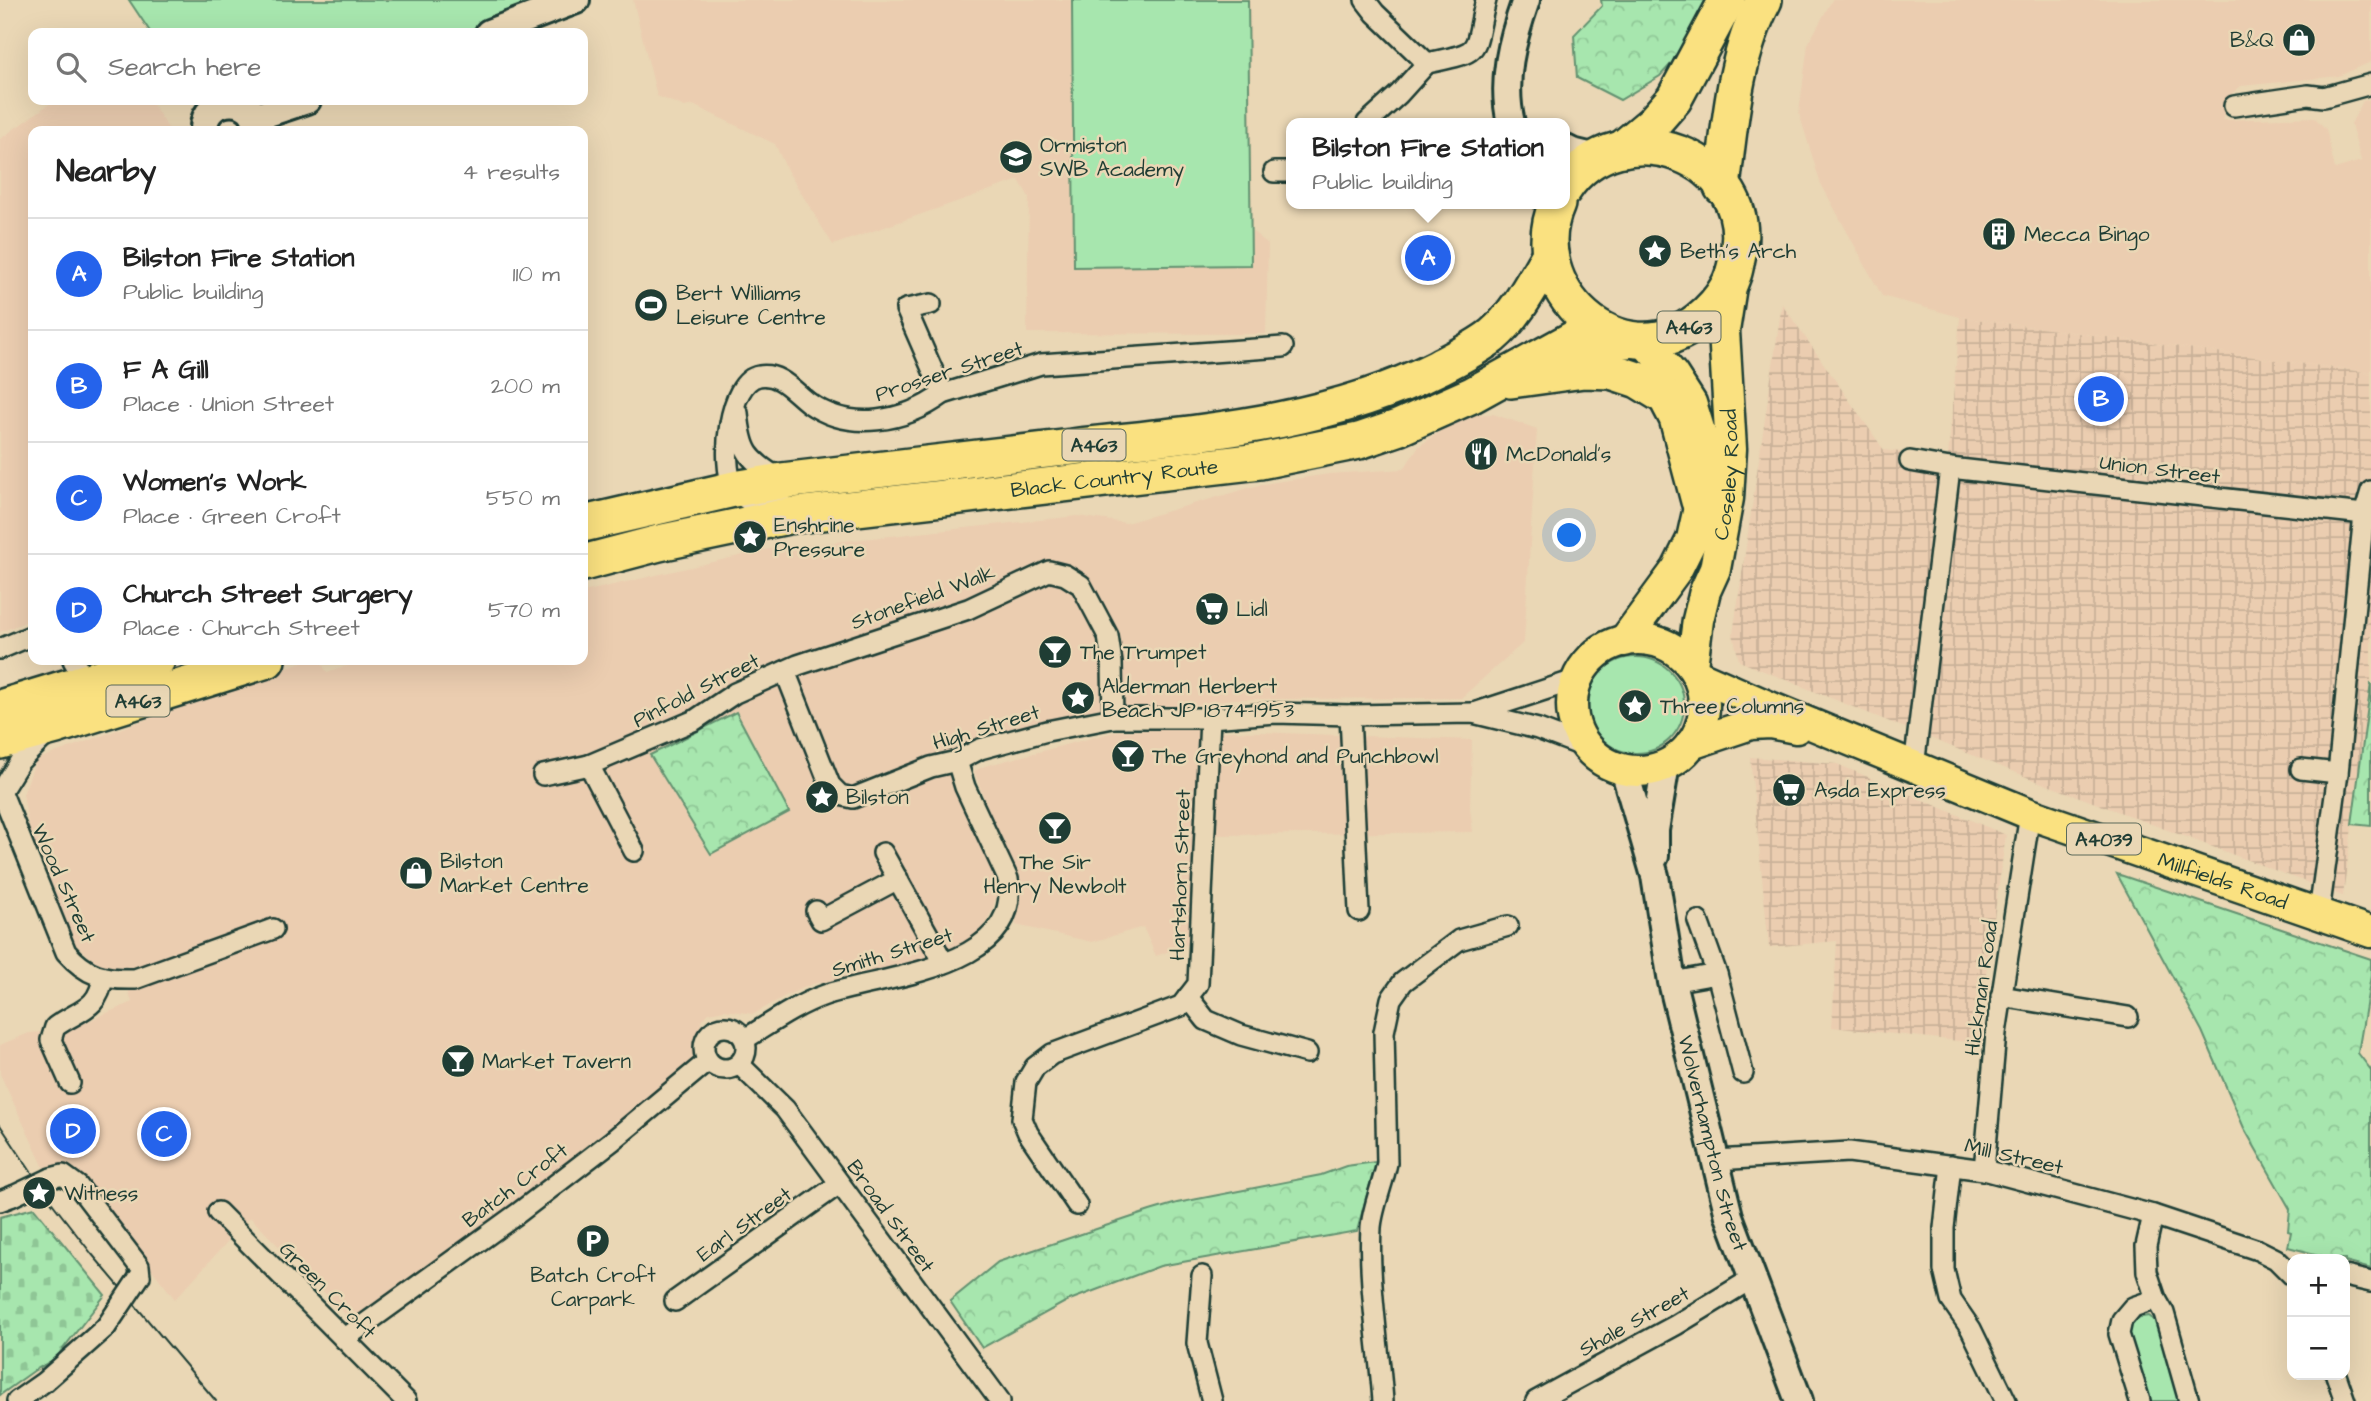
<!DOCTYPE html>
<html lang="en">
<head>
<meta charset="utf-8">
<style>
  :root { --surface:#fff; --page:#f6f6f6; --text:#222; --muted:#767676; --line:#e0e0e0; --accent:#2563eb }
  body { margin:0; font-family:"Architects Daughter",sans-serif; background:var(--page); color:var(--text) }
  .controls { position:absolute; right:21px; bottom:21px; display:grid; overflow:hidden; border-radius:14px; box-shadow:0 7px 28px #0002 }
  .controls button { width:63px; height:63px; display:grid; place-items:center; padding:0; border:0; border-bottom:2px solid var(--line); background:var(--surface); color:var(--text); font:35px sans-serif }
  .you { position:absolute; left:1570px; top:536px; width:24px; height:24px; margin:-18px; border:5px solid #fff; border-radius:50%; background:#1a73e8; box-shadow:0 0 0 10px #1a73e833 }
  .badge { display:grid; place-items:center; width:46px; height:46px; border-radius:50%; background:var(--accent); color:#fff; font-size:23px; font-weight:700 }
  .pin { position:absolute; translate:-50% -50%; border:4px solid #fff; box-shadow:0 2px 7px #0006 }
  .popup { position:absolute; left:1286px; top:118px; width:284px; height:91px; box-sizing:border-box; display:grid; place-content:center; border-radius:14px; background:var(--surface); filter:drop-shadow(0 2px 5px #0005); font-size:23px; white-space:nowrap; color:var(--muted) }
  .popup b { font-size:26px; color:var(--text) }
  .popup::after { content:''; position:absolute; left:50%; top:100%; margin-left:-14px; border:14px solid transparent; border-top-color:var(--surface) }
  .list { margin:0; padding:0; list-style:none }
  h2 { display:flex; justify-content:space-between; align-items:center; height:91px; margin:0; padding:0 28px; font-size:30px }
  h2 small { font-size:23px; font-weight:400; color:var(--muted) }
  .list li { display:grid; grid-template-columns:46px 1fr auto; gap:21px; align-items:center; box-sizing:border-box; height:112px; padding:0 28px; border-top:2px solid var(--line) }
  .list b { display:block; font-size:26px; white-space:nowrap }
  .list p { margin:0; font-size:23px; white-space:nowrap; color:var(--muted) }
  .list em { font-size:23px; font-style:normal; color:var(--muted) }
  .icon { flex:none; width:38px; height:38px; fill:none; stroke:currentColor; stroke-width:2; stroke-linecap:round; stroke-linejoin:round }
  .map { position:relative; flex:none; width:2371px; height:1401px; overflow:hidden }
  .search { position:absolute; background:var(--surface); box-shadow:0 7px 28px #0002; left:28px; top:28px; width:560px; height:77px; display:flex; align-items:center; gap:18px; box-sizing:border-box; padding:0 24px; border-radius:14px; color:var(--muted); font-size:26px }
  .panel { position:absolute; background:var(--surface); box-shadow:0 7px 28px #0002; left:28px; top:126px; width:560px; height:539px; border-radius:14px }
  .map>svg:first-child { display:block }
  .built { fill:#ebcdb0 }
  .industrial { fill:url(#industrial-grid) }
  .green { fill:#a7e6ae; stroke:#639271; stroke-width:2 }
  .forest { fill:url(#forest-crowns); stroke:#639271; stroke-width:2 }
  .cemetery { fill:url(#cemetery-stones); stroke:#639271; stroke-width:2 }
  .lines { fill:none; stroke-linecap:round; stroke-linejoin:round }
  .street-casing { stroke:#1f3d34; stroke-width:24 }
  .secondary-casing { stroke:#1f3d34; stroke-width:32 }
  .primary-casing { stroke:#1f3d34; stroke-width:35 }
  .highway-casing { stroke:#1f3d34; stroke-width:40 }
  .street { stroke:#ead7b5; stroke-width:19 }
  .secondary { stroke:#ead7b5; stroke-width:26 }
  .primary { stroke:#fae180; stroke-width:30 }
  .highway { stroke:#fae180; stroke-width:35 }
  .tram { stroke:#1f3d34; stroke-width:2 }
  .street-bridge-casing { stroke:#1f3d34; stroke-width:24; stroke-linecap:butt }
  .street-bridge { stroke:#ead7b5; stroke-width:19 }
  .labels { text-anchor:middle; stroke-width:5; stroke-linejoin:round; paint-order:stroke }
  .shield { fill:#ead7b5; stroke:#5c6b5b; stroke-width:2 }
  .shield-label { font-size:19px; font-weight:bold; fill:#1f3d34 }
  .poi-label { font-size:21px; fill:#1f3d34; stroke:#ead7b5; text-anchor:start }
  .street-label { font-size:21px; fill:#1f3d34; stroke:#ead7b5 }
</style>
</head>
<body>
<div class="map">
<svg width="2371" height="1401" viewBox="0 0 2371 1401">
  <defs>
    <pattern id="industrial-grid" width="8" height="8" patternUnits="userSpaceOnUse" patternTransform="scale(1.75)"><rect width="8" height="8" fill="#ebcdb0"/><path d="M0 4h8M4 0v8" fill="none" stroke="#c9b198"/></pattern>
    <pattern id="forest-crowns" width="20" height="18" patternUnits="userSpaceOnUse" patternTransform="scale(1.75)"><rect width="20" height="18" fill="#a7e6ae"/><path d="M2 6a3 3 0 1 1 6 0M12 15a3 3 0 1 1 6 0" fill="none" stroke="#8fc696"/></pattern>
    <pattern id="cemetery-stones" width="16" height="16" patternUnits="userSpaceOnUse" patternTransform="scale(1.75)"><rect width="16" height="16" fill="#a7e6ae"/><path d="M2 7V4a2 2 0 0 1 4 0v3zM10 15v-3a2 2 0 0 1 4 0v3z" fill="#8fc696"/></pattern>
  </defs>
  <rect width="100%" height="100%" fill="#ead7b5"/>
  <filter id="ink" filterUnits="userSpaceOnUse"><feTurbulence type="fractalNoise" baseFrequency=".0143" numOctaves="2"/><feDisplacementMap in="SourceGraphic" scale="14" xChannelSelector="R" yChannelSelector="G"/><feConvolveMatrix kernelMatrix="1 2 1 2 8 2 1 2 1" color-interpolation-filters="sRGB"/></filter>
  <g filter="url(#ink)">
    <g class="built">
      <polygon points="633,0 1250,0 1252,231 1268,244 1266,334 1027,333 1029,197 1019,180 833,245 787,170 775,144 693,105 685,107 657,96"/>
      <polygon points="1832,0 2371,0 2371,62 2339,76 2241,86 2225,99 2223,120 2314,117 2326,129 2335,169 2361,161 2351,124 2363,101 2371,99 2371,373 1960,317 1882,296 1820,182 1799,113 1808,44"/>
      <polygon points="55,100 150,100 170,131 33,131 33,619 0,632 0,139"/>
      <polygon points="1493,414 1537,429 1524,642 1461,698 1234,699 1113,718 957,761 998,889 992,911 977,937 959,949 900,968 812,984 785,996 754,1014 724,1010 709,1013 701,1021 698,1056 480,1231 352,1321 250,1217 175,1299 69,1164 46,1172 0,1074 0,1045 29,1033 68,1030 132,1002 123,974 98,964 75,944 47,883 29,828 23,794 36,760 307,660 320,660 327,673 363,660 583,660 583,592 769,549 1077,516 1126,523 1263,484 1329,474 1404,469 1418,447 1463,415"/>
      <polygon points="1202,729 1191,943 1156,956 1143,927 1092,942 1016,925 1017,898 1013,877 974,771 985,766 1118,731"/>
      <polygon points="1230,731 1472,740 1470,808 1473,832 1213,835 1217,732"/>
    </g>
    <g class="industrial">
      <polygon points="1782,304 1884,450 1948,458 1960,317 2371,373 2371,683 2343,896 2034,780 1739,661 1733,634"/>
      <polygon points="1750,757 1837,764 2006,835 1976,1043 1832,1027 1837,941 1769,947"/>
    </g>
    <g class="green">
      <polygon points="129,0 549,0 462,33 151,33"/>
      <polygon points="1072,0 1248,0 1251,265 1074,267"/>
      <circle cx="1636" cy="705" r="48"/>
      <polygon points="2149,1316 2158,1323 2182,1401 2148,1401 2129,1339 2129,1326 2135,1318"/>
    </g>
    <g class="forest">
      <polygon points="1601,0 1712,0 1696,37 1660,76 1620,100 1577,78 1574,35 1602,6"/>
      <polygon points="2371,683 2371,826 2352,824"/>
      <polygon points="736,712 789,812 711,854 650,755"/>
      <polygon points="2117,874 2371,959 2371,976 2358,1053 2371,1070 2371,1269 2345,1262 2345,1259 2334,1259 2288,1247 2291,1232 2288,1231 2290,1209 2244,1128 2202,1031"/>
      <polygon points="1376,1162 1357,1231 1160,1266 1067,1301 982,1348 950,1301 998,1262 1150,1211 1177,1203 1321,1175 1346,1166"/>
    </g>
    <polygon class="cemetery" points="34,1208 105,1295 55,1359 35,1370 0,1395 0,1217"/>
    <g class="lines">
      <g class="street-casing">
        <g id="street">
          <polyline points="1365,0 1375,13 1427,63 1399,94 1367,123"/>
          <path d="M1427,63C1486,51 1472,54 1486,0"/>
          <polyline points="2234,106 2308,95 2324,97 2371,84"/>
          <polyline points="1274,172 1292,172"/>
          <polyline points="931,304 906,309 943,394"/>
          <path d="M738,413C742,453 747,458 781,480"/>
          <polyline points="1910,461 1950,468 2364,514 2338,773 2319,913"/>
          <path d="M781,503L757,506C750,501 737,495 733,486C721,463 728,381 759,376C780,372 794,392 809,403C850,432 905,422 943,394L1041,364L1283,347"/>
          <polyline points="2364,514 2371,491"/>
          <polyline points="0,649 33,635"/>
          <polyline points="73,660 86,683"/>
          <polyline points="785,671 830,785 840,795 853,798 931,767 957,761 980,749 1047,731 1113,718 1210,718 1275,713 1350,715 1473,713 1538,729 1588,748"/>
          <polyline points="1474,713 1578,679"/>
          <polyline points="1350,715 1359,911"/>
          <polyline points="1914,767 1950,468"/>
          <polyline points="2301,769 2338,773"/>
          <polyline points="543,775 589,765"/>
          <path d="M0,788L66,952C87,976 104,980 135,979L273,929"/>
          <polyline points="2,790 20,761 47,734"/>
          <polyline points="634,851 589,765 695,720 735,693 798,665 968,609 1049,571 1065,575 1081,585 1108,636 1112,663 1113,718"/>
          <polyline points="883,853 944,963"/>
          <polyline points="816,911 821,920 898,879"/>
          <polyline points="1698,921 1717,974"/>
          <polyline points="1672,982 1717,974 1743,1073"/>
          <polyline points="2001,996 2128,1017"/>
          <polyline points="1188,997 1206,1020 1241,1035 1307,1053"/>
          <circle cx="725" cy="1048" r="21"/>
          <path d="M745,1039C771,1023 796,1005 825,995C885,975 1023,969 1008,879L965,787L957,761"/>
          <polyline points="739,1064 785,1109 1000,1401"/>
          <path d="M70,1083L51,1040L55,1027C78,1010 99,1010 103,977"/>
          <polyline points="1716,1160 1849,1152 1984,1170 2153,1215 2258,1250 2276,1259 2292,1275"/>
          <polyline points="1951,1165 1944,1228 1944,1270 1951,1300 1971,1329 2006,1401"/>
          <polyline points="1984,1170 1996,1033 2030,814"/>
          <polyline points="51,1178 63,1175 78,1186 139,1266 140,1276"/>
          <polyline points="0,1201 13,1196"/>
          <polyline points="1077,1205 1028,1133 1022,1119 1026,1082 1035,1067 1052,1054 1181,1006 1198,984 1210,718"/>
          <polyline points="218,1212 406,1401"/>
          <polyline points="2153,1215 2146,1246 2147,1272 2156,1299 2164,1313 2189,1401"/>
          <polyline points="1202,1276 1197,1343 1212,1401"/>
          <polyline points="2345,1276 2371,1282"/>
          <polyline points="675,1301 839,1184"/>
          <polyline points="344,1339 517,1214 612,1141 708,1061"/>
          <polyline points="2336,1375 2345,1401"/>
          <polyline points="17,1401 44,1382 106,1327"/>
          <path d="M1383,1401C1379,1346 1368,1280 1371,1227C1373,1206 1383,1184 1387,1163L1384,1032L1391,999L1403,982L1459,940L1508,926"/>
          <polyline points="1536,1401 1676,1325 1753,1278"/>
          <polyline points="2140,1401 2119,1334 2122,1320 2133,1307 2156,1299"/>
        </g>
      </g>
      <g class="secondary-casing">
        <g id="secondary">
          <polyline points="489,33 576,0"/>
          <polyline points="256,117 307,100"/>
          <path d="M1511,123C1501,81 1512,40 1526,0"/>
          <path d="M204,131C202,93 261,93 256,131"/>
          <polyline points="1564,148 1572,152 1597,158"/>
          <path id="s1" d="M1624,769L1655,876L1672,982L1729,1216L1799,1401"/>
          <polyline points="1655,856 1655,830 1666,764"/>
        </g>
      </g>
      <g class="primary-casing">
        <g id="primary">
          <circle cx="1638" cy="705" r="66"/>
          <polyline points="1624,641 1677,569 1692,539 1698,512 1704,445 1691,403 1673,375 1645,342"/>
          <path id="s2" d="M1692,666L1698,620L1705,591L1715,569L1728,498L1731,449L1724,331L1732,280"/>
          <path id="s3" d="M1697,675L1772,708L2030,814L2371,932"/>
          <polyline points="1691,744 1751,724 1770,723 1796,728"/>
        </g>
      </g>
      <g class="highway-casing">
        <g id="highway">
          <polyline points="1622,149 1653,123 1674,99 1727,0"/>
          <path d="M1722,187C1730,124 1734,57 1764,0"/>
          <path d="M1557,204C1520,287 1620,383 1699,320C1710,311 1720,301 1727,288C1733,279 1735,269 1737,258C1761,158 1620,104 1564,189"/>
          <polyline points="1511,380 1584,370 1611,371 1638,380 1666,397 1677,418 1699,501"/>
          <path d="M583,524L734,489L782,481C879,470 975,458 1072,447C1195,433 1325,425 1437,368C1456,358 1475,349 1492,336C1517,315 1533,282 1550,254"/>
          <path id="s4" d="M583,563L659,543L788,516L1260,461L1359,441L1400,427L1472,395L1577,337L1627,340"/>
          <polyline points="0,708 157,660"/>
          <polyline points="0,741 56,726 267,660"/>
        </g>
      </g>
      <use href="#street" class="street"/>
      <use href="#secondary" class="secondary"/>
      <use href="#primary" class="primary"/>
      <use href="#highway" class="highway"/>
      <polyline class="tram" points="0,1125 49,1199 91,1253 216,1401"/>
      <g class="street-bridge-casing">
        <g id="street-bridge">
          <polyline points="13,1196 51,1178"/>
          <polyline points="106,1327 140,1276"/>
        </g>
      </g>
      <use href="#street-bridge" class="street-bridge"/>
    </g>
  </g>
  <defs>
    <g id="shop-disc" transform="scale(1.75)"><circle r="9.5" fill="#1f3d34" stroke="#ead7b5"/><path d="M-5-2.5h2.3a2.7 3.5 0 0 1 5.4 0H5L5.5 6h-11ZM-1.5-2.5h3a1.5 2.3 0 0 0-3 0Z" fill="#fff"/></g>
    <g id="school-disc" transform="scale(1.75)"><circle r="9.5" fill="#1f3d34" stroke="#ead7b5"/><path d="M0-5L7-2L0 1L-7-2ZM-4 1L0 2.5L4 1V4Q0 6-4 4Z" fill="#fff"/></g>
    <g id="building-disc" transform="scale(1.75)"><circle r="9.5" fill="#1f3d34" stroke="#ead7b5"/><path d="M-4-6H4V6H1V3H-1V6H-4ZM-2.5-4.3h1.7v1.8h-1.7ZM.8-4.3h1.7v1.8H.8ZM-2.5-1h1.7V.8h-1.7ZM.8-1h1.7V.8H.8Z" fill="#fff"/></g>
    <g id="sight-disc" transform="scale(1.75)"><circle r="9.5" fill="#1f3d34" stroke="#ead7b5"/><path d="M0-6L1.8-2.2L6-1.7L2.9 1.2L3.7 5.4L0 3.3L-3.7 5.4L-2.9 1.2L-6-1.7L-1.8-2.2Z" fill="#fff"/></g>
    <g id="stadium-disc" transform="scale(1.75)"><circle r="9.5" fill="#1f3d34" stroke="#ead7b5"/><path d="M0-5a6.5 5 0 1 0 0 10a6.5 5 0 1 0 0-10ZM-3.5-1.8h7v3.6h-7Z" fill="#fff"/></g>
    <g id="restaurant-disc" transform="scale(1.75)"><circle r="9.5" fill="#1f3d34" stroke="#ead7b5"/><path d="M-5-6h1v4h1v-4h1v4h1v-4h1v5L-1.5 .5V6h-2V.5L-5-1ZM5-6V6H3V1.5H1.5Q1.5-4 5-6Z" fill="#fff"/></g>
    <g id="supermarket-disc" transform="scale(1.75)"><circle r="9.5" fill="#1f3d34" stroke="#ead7b5"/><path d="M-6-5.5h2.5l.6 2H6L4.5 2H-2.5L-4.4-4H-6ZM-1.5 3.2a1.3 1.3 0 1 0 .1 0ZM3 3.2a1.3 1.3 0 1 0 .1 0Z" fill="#fff"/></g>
    <g id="bar-disc" transform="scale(1.75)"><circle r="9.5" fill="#1f3d34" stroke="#ead7b5"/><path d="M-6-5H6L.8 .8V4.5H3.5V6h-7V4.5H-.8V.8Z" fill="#fff"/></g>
    <g id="parking-disc" transform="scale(1.75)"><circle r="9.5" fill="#1f3d34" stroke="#ead7b5"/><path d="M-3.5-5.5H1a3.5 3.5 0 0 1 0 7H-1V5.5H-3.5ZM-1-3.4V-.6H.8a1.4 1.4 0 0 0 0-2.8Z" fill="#fff"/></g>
  </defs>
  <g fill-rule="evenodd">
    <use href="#shop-disc" x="2299" y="40"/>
    <use href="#school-disc" x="1016" y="157"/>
    <use href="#building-disc" x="1999" y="234"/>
    <use href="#sight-disc" x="1655" y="251"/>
    <use href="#stadium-disc" x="651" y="305"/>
    <use href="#restaurant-disc" x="1481" y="454"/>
    <use href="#sight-disc" x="750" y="537"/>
    <use href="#supermarket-disc" x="1212" y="609"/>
    <use href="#bar-disc" x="1055" y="652"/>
    <use href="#sight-disc" x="1078" y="698"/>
    <use href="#sight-disc" x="1635" y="706"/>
    <use href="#bar-disc" x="1128" y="756"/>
    <use href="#supermarket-disc" x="1789" y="790"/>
    <use href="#sight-disc" x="822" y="797"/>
    <use href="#bar-disc" x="1055" y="828"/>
    <use href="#shop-disc" x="416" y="873"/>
    <use href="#bar-disc" x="458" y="1061"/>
    <use href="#sight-disc" x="39" y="1193"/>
    <use href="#parking-disc" x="593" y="1241"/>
  </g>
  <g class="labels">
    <g class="shield">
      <rect x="1657.5" y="311.5" width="63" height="31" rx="5"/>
      <rect x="1062.5" y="429.5" width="63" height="31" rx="5"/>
      <rect x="106.5" y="685.5" width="63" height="31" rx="5"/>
      <rect x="2067" y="823.5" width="74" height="31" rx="5"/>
    </g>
    <g class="shield-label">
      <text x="1689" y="334">A463</text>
      <text x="1094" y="452">A463</text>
      <text x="138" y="708">A463</text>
      <text x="2104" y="846">A4039</text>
    </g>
    <g class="poi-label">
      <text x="2274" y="47" text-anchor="end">B&amp;Q</text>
      <text x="1040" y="152">Ormiston<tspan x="1040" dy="24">SWB Academy</tspan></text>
      <text x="2024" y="241">Mecca Bingo</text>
      <text x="1680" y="258">Beth's Arch</text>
      <text x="676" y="300">Bert Williams<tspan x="676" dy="24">Leisure Centre</tspan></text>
      <text x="1506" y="461">McDonald's</text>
      <text x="774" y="532">Enshrine<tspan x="774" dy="24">Pressure</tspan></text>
      <text x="1236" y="616">Lidl</text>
      <text x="1080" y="659">The Trumpet</text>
      <text x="1102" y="693">Alderman Herbert<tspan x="1102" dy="24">Beach JP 1874-1953</tspan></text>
      <text x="1660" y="713">Three Columns</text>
      <text x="1152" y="763">The Greyhond and Punchbowl</text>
      <text x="1814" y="797">Asda Express</text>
      <text x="846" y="804">Bilston</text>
      <text x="440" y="868">Bilston<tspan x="440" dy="24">Market Centre</tspan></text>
      <text x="1055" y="869" text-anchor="middle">The Sir<tspan x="1055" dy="24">Henry Newbolt</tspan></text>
      <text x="482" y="1068">Market Tavern</text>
      <text x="64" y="1200">Witness</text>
      <text x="593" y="1282" text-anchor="middle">Batch Croft<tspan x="593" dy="24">Carpark</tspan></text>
    </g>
    <g class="street-label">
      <text transform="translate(949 371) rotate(-18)" y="7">Prosser Street</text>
      <text transform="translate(2160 469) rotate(7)" y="7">Union Street</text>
      <text dy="7" stroke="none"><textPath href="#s2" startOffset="196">Coseley Road</textPath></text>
      <text dy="7" stroke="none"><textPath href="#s4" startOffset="539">Black Country Route</textPath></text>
      <text transform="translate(923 597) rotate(-20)" y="7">Stonefield Walk</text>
      <text transform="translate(696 690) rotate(-27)" y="7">Pinfold Street</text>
      <text transform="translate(986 727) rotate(-17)" y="7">High Street</text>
      <text transform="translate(1180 875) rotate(-88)" y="7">Hartshorn Street</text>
      <text dy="7" stroke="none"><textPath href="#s3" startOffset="565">Millfields Road</textPath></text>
      <text transform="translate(64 883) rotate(66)" y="7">Wood Street</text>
      <text transform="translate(892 952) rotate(-17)" y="7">Smith Street</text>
      <text transform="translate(1981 988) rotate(-82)" y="7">Hickman Road</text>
      <text dy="7" stroke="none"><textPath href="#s1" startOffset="385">Wolverhampton Street</textPath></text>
      <text transform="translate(2014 1156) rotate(13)" y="7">Mill Street</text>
      <text transform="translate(515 1185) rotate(-37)" y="7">Batch Croft</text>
      <text transform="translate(891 1216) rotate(54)" y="7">Broad Street</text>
      <text transform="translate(744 1224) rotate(-36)" y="7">Earl Street</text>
      <text transform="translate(328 1290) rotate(45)" y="7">Green Croft</text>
      <text transform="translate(1634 1321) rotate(-29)" y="7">Shale Street</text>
    </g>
  </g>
</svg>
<div class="controls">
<button>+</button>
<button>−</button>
</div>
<div class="you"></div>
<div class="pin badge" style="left:1428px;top:258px">A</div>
<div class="popup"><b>Bilston Fire Station</b>Public building</div>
<div class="pin badge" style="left:2101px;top:399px">B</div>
<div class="pin badge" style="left:164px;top:1134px">C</div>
<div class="pin badge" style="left:73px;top:1131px">D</div>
<div class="search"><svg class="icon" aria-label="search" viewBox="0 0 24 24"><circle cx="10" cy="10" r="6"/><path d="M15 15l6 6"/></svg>Search here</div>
<section class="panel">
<h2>Nearby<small>4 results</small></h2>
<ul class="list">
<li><span class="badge">A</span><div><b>Bilston Fire Station</b><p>Public building</p></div><em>110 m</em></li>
<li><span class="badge">B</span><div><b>F A Gill</b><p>Place · Union Street</p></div><em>200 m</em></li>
<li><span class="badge">C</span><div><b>Women's Work</b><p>Place · Green Croft</p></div><em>550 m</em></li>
<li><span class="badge">D</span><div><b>Church Street Surgery</b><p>Place · Church Street</p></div><em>570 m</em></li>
</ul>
</section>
</div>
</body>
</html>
